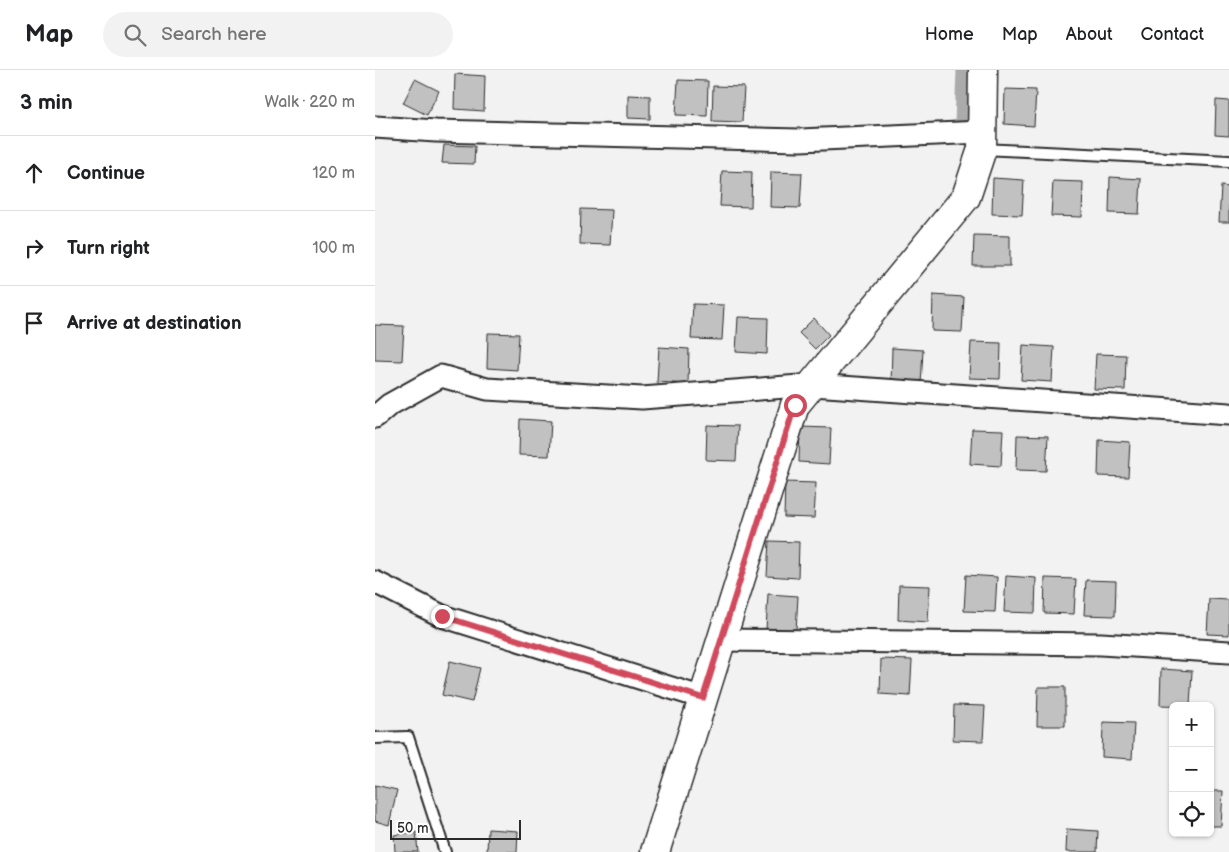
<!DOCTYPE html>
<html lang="en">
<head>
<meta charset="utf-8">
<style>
  :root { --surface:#fff; --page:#f2f2f2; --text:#202124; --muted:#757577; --line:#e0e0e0 }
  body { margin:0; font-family:"Balsamiq Sans",sans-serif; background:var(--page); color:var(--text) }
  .controls { position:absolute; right:15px; bottom:15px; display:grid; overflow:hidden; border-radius:8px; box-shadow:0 1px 4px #0004 }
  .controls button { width:45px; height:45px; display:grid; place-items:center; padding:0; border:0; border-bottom:1px solid var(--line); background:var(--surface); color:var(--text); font:25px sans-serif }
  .scale { position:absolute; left:15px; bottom:12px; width:131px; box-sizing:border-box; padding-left:5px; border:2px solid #2b2b2b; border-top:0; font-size:14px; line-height:18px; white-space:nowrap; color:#2b2b2b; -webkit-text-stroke:4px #fff; paint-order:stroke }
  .stop { position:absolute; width:15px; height:15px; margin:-11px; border:4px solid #d1495b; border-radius:50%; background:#fff }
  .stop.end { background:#d1495b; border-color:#fff; box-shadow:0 1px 5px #0008 }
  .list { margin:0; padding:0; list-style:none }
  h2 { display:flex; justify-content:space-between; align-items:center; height:65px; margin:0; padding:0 20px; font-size:21px }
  h2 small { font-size:16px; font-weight:400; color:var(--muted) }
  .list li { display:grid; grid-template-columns:32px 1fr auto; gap:15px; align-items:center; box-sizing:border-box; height:75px; padding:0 20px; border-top:1px solid var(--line) }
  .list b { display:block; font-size:19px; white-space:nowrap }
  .list em { font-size:16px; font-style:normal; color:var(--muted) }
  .icon { flex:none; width:28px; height:28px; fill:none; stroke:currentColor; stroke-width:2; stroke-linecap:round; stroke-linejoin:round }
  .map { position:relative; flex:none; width:854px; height:782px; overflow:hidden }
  header { display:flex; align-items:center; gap:30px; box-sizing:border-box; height:70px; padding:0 25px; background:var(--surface); border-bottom:1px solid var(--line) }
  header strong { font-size:24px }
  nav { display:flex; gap:28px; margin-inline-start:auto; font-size:18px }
  .search { width:350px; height:45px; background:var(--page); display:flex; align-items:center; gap:12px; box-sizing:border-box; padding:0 18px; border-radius:28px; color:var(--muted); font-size:19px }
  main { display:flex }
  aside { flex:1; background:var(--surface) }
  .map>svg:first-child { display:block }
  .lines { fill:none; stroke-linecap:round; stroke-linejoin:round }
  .canal { stroke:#ababab; stroke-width:19 }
  .building { fill:#c1c1c1; stroke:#2b2b2b }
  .lane-casing { stroke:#2b2b2b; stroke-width:14 }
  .street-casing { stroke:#2b2b2b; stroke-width:25 }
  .secondary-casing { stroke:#2b2b2b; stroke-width:31 }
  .lane { stroke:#fff; stroke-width:10 }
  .street { stroke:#fff; stroke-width:21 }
  .secondary { stroke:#fff; stroke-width:28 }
  .route { stroke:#d1495b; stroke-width:6 }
</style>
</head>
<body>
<header>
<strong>Map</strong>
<div class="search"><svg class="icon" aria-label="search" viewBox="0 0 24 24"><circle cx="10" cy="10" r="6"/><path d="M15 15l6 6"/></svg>Search here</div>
<nav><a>Home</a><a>Map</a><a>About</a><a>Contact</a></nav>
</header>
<main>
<aside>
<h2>3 min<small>Walk · 220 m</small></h2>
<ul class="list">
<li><svg class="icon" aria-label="ahead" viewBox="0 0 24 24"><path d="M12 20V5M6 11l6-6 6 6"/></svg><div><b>Continue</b></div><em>120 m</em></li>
<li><svg class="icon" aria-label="right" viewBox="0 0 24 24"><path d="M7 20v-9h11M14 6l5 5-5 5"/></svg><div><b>Turn right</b></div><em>100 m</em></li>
<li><svg class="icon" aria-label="arrive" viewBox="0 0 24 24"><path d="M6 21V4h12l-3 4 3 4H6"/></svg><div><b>Arrive at destination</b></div></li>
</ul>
</aside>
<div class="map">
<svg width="854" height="782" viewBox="0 0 854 782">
  <rect width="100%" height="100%" fill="#f2f2f2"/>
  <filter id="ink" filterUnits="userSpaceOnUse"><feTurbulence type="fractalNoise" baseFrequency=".02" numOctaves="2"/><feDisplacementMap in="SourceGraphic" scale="10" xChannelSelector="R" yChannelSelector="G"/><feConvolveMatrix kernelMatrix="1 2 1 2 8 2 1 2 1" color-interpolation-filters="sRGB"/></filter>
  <g filter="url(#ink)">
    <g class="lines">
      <polyline class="canal" points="589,54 591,0"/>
    </g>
    <g class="building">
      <polygon points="80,4 110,6 109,41 79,39"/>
      <polygon points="40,9 64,21 52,45 28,33"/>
      <polygon points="303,10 333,11 332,46 301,45"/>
      <polygon points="338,16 369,17 367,52 337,51"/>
      <polygon points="630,19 661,20 659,56 629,54"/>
      <polygon points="253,25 275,26 275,49 253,48"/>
      <polygon points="841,30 854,31 854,66 840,65"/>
      <polygon points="69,75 100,76 99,94 67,93"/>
      <polygon points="347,101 377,102 376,137 345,136"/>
      <polygon points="396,102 427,103 425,138 395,137"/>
      <polygon points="735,107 766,109 764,144 734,143"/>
      <polygon points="618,108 649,110 647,145 617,144"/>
      <polygon points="678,111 708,112 707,147 676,146"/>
      <polygon points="846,116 854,117 854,152 844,152"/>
      <polygon points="206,139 237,140 235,175 205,174"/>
      <polygon points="599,165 635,166 635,196 598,196"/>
      <polygon points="558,225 589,227 587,262 557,261"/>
      <polygon points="318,234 349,235 347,270 316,269"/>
      <polygon points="363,247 393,248 392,284 361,282"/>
      <polygon points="439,248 454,265 440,279 424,263"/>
      <polygon points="0,255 29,256 27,291 0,290"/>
      <polygon points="113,263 144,264 142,300 112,298"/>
      <polygon points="596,272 626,273 625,309 594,308"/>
      <polygon points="648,275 679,277 677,312 646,310"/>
      <polygon points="284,277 314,279 313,314 282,312"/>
      <polygon points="517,278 548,280 546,315 516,314"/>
      <polygon points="721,284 751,285 750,320 719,319"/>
      <polygon points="145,349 176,351 174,386 144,385"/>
      <polygon points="332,355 363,356 361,391 331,390"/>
      <polygon points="425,357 456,358 454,394 424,392"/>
      <polygon points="597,359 628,360 626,396 595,394"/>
      <polygon points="642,365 673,366 671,401 641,400"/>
      <polygon points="724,370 755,372 753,407 723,406"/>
      <polygon points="410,412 441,413 439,448 409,447"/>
      <polygon points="394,471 424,472 423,508 392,506"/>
      <polygon points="591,505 622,507 620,542 589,541"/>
      <polygon points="631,506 661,508 660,543 629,542"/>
      <polygon points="670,508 701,509 699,544 669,543"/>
      <polygon points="711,510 741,511 740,546 709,545"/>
      <polygon points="524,515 555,516 553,552 523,550"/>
      <polygon points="393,524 423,526 421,561 391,560"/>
      <polygon points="834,529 854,530 854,565 832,564"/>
      <polygon points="506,589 537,590 535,626 505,624"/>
      <polygon points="75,591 105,598 97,632 67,625"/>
      <polygon points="786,599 817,601 815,636 785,635"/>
      <polygon points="663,617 690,617 690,656 662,656"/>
      <polygon points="579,635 610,636 608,671 578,670"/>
      <polygon points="728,652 759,653 757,689 727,687"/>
      <polygon points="0,715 22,720 14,755 0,751"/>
      <polygon points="835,721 848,721 846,756 835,756"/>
      <polygon points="113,759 143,761 142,782 112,782"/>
      <polygon points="692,759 723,761 722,782 691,782"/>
      <polygon points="41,762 43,782 20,782 19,765"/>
    </g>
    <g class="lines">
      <g class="lane-casing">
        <g id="lane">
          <polyline points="608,79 854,91"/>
          <polyline points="0,668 33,667 70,782"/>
        </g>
      </g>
      <g class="street-casing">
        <g id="street">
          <polyline points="0,57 61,61 425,70 607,62"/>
          <polyline points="0,347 14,335 66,306 112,319 267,328 438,315 854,344"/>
          <polyline points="0,512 67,546 328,628"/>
          <polyline points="346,570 726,574 854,582"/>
        </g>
      </g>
      <g class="secondary-casing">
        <polyline id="secondary" points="280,782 420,335 591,127 607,79 608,0"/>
      </g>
      <use href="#lane" class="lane"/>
      <use href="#street" class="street"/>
      <use href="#secondary" class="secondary"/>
    </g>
  </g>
  <g class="lines" filter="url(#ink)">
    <polyline class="route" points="67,546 328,628 420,335"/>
  </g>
</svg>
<div class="controls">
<button>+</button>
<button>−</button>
<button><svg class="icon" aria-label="locate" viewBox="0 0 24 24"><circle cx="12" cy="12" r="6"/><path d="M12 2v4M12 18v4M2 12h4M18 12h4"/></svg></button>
</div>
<div class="scale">50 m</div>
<div class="stop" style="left:420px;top:335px"></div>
<div class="stop end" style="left:67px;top:546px"></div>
</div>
</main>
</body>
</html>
